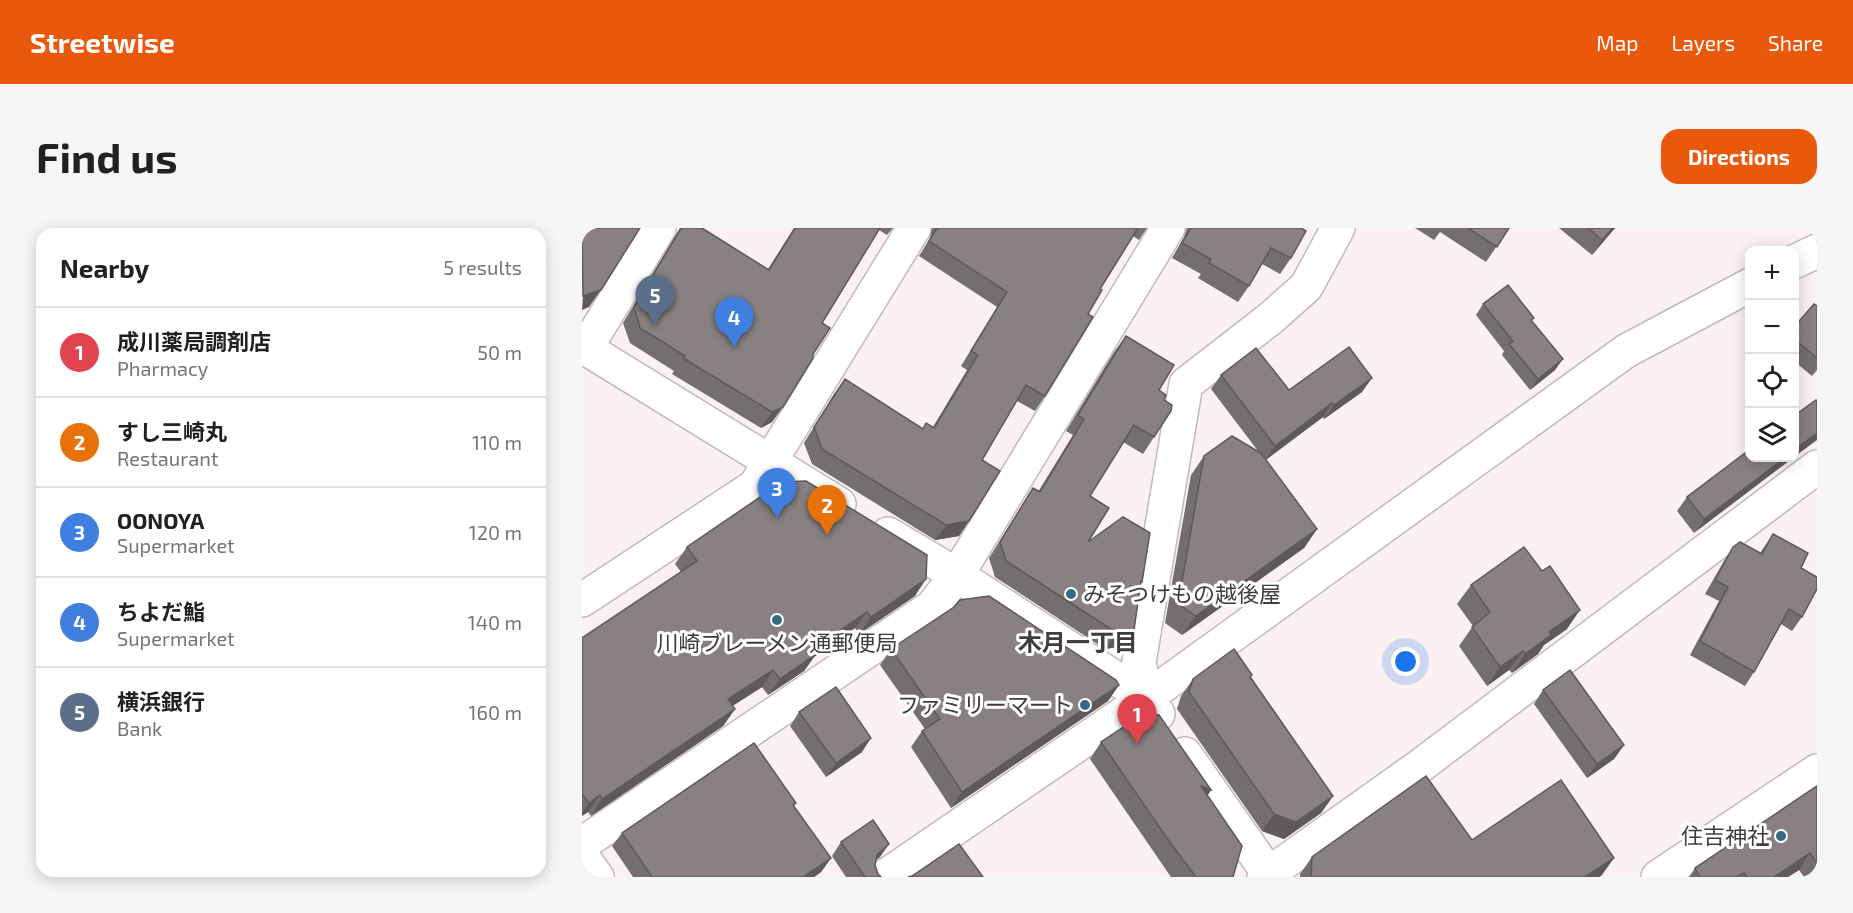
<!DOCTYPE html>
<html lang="en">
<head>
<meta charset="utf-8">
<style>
  :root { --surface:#fff; --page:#f6f6f6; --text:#202124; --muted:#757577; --line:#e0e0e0; --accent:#ea580c }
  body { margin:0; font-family:"Exo 2","Noto Sans JP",sans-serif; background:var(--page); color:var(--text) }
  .controls { position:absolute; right:18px; top:18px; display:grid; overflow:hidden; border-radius:12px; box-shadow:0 3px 15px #0003 }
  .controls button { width:54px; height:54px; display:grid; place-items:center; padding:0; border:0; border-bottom:2px solid var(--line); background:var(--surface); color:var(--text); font:30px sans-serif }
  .you { position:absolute; left:824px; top:434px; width:21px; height:21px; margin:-15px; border:4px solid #fff; border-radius:50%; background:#1a73e8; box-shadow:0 0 0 9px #1a73e833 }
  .badge { display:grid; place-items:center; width:39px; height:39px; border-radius:50%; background:var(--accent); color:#fff; font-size:20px; font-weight:700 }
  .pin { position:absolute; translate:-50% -50px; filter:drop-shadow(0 2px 3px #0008) }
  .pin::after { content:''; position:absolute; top:32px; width:21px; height:18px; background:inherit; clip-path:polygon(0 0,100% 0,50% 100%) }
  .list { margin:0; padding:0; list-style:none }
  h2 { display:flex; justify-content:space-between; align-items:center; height:78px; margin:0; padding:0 24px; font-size:26px }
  h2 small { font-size:20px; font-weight:400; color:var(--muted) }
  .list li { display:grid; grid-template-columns:39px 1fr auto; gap:18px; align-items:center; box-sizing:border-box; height:90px; padding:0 24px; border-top:2px solid var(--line) }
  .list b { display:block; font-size:22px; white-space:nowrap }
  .list p { margin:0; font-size:20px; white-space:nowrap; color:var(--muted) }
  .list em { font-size:20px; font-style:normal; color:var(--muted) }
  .icon { flex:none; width:33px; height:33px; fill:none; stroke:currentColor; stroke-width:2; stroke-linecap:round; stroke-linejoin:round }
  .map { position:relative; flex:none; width:1235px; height:649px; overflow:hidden; border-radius:18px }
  header { display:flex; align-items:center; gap:36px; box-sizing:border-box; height:84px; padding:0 30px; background:var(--accent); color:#fff }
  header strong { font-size:28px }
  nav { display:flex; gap:33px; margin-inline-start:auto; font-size:21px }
  .intro { display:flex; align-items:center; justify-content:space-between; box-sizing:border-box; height:144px; padding:0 36px }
  h1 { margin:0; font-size:42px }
  .button { padding:15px 27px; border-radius:18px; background:var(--accent); color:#fff; font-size:21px; font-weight:700 }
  main { display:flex; gap:36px; padding:0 36px }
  aside { flex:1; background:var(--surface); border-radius:18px; box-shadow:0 3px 15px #0003 }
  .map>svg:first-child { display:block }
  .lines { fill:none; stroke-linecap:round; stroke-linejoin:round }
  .minor-casing { stroke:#c2b9bb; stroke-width:36 }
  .minor { stroke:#fff; stroke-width:33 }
  .wall { fill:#756e6f }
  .shaded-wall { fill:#5f5a5a }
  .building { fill:#888081; stroke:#5f5a5a; stroke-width:1.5 }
  .poi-dot { fill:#356986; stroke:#fff; stroke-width:2 }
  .labels { text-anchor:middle; stroke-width:6; stroke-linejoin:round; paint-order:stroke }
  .poi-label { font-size:22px; fill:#3f3c3d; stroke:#fff; text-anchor:end }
  .neighbourhood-label { font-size:24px; font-weight:bold; fill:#3f3c3d; stroke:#fff }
</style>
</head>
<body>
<header>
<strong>Streetwise</strong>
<nav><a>Map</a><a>Layers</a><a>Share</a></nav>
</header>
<div class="intro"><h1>Find us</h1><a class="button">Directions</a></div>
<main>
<aside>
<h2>Nearby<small>5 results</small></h2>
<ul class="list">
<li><span class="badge" style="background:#e0444e">1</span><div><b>成川薬局調剤店</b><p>Pharmacy</p></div><em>50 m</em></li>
<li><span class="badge" style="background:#e8710a">2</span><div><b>すし三崎丸</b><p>Restaurant</p></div><em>110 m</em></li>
<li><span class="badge" style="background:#3f7fe0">3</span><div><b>OONOYA</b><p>Supermarket</p></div><em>120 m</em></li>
<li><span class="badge" style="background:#3f7fe0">4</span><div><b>ちよだ鮨</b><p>Supermarket</p></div><em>140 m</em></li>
<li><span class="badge" style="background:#5c6f8a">5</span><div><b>横浜銀行</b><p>Bank</p></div><em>160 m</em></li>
</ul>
</aside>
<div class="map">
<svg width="1235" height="649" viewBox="0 0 1235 649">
  <rect width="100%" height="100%" fill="#fbf1f3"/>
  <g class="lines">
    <g class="minor-casing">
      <g id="minor">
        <polyline points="1212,34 1235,23"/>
        <polyline points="0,118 257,276"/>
        <polyline points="4,120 77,0"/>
        <polyline points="306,306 375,347 564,470 576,486"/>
        <polyline points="0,372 173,258 332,0"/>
        <polyline points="564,470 557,434 604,156 689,90 724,59 756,0"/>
        <polyline points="603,526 689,649"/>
        <polyline points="0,616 350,379 375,347 586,0"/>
        <polyline points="0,628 15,649"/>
        <polyline points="302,649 564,470 1044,123 1168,57"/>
        <polyline points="682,649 838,538 1235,239"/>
        <polyline points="1076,649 1235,543"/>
      </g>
    </g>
    <use href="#minor" class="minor"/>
  </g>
  <g class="wall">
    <polygon points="98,0 120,0 186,41 212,0 311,0 305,7 297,2 240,95 231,126 190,194 179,200 90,146 92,143 48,115 41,95"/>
    <polygon points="350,0 565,0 557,12 551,8 518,61 463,168 453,183 435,173 400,232 387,293 377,308 353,312 230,236 222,215 252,166 263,151 341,201 344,195 351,199 385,142 379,138 415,79 337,28 348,10"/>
    <polygon points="605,0 719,0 709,30 698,46 680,36 667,58 656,74 616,50 619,46 590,30 602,9"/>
    <polygon points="833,0 927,0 904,34 858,4 852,12"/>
    <polygon points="977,0 1033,0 1010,27"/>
    <polygon points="901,76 950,93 973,142 948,162 920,127 922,123 894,87"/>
    <polygon points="1235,78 1235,142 1230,148 1212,133 1212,99"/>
    <polygon points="544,108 582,172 572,209 561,226 541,214 508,268 506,314 560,354 558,357 552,402 541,418 523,421 413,349 407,330 440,277 451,260 456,264 491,207 484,203 532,124"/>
    <polygon points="639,147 707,162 780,164 742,191 741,189 684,232 735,301 722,320 600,407 583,395 609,247 622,228 676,223 629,161"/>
    <polygon points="1167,230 1112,305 1095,283 1105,269"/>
    <polygon points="1191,306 1219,340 1220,389 1210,403 1199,396 1172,444 1163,458 1108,427 1137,373 1123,366 1142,333 1151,319 1178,325"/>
    <polygon points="105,319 333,368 277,406 273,400 232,429 222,443 186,467 180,459 150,478 153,481 141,498 9,588 6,584 0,588 0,410 99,344 93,336"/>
    <polygon points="889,357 985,401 962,417 956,426 930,445 927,442 905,458 877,418 891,398 875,376"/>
    <polygon points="309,421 537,457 526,473 369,580 329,519 340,503 343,501 298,437"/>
    <polygon points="670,447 669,449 751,568 739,585 702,611 680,603 595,481 599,468 611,451"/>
    <polygon points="961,462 1042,517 1032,531 1005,550 952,476"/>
    <polygon points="217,484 280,524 244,549 208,498"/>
    <polygon points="519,514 629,562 625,568 651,649 589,649 508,531"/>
    <polygon points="1235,558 1235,649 1222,649 1217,642 1206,649 1107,649 1113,640"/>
    <polygon points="214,575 212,578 249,630 239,644 232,649 51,649 30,618 40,605"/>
    <polygon points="890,612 1020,647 1017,649 718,649 718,646 730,629"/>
    <polygon points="259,614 298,629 293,633 293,637 296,646 299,649 264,649 250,628"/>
  </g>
  <g class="shaded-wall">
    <polygon points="1031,0 1033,0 1010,27 1020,12"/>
    <polygon points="19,62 7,79 0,82 1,68"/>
    <polygon points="981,131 973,142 948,162 956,151"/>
    <polygon points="790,150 780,164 742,191 752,177"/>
    <polygon points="750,175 741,189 683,232 693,218"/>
    <polygon points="201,179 190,194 179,200 190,184"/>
    <polygon points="1235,205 1235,212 1212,229 1212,222"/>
    <polygon points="1203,230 1211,230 1112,305 1122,291"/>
    <polygon points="387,293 377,308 353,312 364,297"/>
    <polygon points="735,301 722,320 600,407 614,388"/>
    <polygon points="344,351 333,368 277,406 289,389"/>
    <polygon points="998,382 985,401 962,417 956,426 930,445 943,426 967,404"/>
    <polygon points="285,384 273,400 232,429 222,443 186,467 198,451 231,421"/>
    <polygon points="552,402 541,418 523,421 535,405"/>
    <polygon points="941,423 927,442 905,458 918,439"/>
    <polygon points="191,442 180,459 135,488 146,471"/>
    <polygon points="537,457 526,473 369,580 380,564"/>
    <polygon points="153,481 141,498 9,588 20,571"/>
    <polygon points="289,510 280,524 244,549 254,535"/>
    <polygon points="1042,517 1032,531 1005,550 1015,536"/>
    <polygon points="619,558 629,562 618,579"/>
    <polygon points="18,567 6,584 0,588 0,585 7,575"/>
    <polygon points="751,568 739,585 702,611 680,603 692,586"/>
    <polygon points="307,616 298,629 285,640 295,627"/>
    <polygon points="1228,625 1217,642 1206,649 1192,649"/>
    <polygon points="249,630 239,644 232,649 221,649"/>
    <polygon points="1032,630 1020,647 1017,649 1003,649"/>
  </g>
  <g class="building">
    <polygon points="0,0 58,0 19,62 1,68"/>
    <polygon points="99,0 120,0 187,42 213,0 298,0 240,95 248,100 231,126 231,130 201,179 190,184 101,130 103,128 58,100 52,79"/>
    <polygon points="355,0 556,0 518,61 520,62 506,86 511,89 463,168 444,157 400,232 418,243 387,293 364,297 240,221 232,199 263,151 341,201 344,195 352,200 396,127 389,123 425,64 347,13"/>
    <polygon points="609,0 719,0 724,3 709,30 689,20 667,58 627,35 629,31 600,15"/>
    <polygon points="886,0 927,0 915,19"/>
    <polygon points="1006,0 1031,0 1020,12"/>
    <polygon points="926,57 952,90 949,92 981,131 956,151 927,116 931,113 901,76"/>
    <polygon points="1232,76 1235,78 1235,130 1212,111 1212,99"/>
    <polygon points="544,108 592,137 577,162 584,167 582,172 590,177 589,183 572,209 552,197 508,268 527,280 506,314 541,289 568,305 560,354 559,353 552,402 535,405 424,333 418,314 451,260 458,264 502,191 496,187"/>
    <polygon points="767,119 790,150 752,177 750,175 693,218 639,147 674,120 707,162"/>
    <polygon points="1234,172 1235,173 1235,205 1212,222 1212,188"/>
    <polygon points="650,208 679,225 735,301 614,388 596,376 622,228"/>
    <polygon points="1167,222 1167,230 1203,230 1122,291 1105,269"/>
    <polygon points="224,253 345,327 344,351 289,389 285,384 231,421 234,426 198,451 191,442 146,471 153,481 20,571 18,567 7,575 0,566 0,410 115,333 105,319 200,254"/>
    <polygon points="1191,306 1226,325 1219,340 1235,349 1235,361 1220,389 1207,381 1172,444 1118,413 1146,359 1133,352 1151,319 1158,314 1180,326"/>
    <polygon points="942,319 960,343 968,338 998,382 967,404 969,407 943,426 941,423 918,439 890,399 908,384 889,357"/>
    <polygon points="407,368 534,452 537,457 380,564 340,503 358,491 309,421 372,379 378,372"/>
    <polygon points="652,421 670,447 668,449 751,568 714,594 692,586 607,464 611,451"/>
    <polygon points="988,442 1042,517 1015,536 961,462"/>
    <polygon points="254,459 289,510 254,535 217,484"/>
    <polygon points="561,486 577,487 629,562 619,558 660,618 651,649 614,649 587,613 519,514"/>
    <polygon points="172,515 214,575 211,577 249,630 221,649 70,649 40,605"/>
    <polygon points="844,548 890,612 979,552 1032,630 1003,649 729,649 730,629"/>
    <polygon points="1235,558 1235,635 1228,625 1192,649 1165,649 1162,645 1154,649 1118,649 1113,640"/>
    <polygon points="291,592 307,616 295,627 293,637 296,646 299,649 283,649 259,614"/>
    <polygon points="377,616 401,649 326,649 330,648"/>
    <polygon points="0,641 6,649 0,649"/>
  </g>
  <g class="poi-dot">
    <circle cx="489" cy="366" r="6"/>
    <circle cx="195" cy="392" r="6"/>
    <circle cx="503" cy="477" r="6"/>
    <circle cx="1199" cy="608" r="6"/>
  </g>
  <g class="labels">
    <g class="poi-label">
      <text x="501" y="374" text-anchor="start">みそつけもの越後屋</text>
      <text x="195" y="423" text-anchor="middle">川崎ブレーメン通郵便局</text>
      <text x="491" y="485">ファミリーマート</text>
      <text x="1187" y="616">住吉神社</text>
    </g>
    <g class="neighbourhood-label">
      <text x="496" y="423">木月一丁目</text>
    </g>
  </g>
</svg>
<div class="controls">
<button>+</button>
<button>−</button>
<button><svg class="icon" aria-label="locate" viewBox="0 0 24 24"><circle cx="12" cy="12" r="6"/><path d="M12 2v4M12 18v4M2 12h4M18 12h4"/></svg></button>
<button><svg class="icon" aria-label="layers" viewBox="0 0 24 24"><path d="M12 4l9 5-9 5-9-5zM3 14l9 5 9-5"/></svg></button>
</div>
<div class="you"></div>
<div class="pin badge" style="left:555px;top:516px;background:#e0444e">1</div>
<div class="pin badge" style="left:245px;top:307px;background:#e8710a">2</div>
<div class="pin badge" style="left:195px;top:290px;background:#3f7fe0">3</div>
<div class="pin badge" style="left:152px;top:119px;background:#3f7fe0">4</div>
<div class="pin badge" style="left:73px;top:97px;background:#5c6f8a">5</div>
</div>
</main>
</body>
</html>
